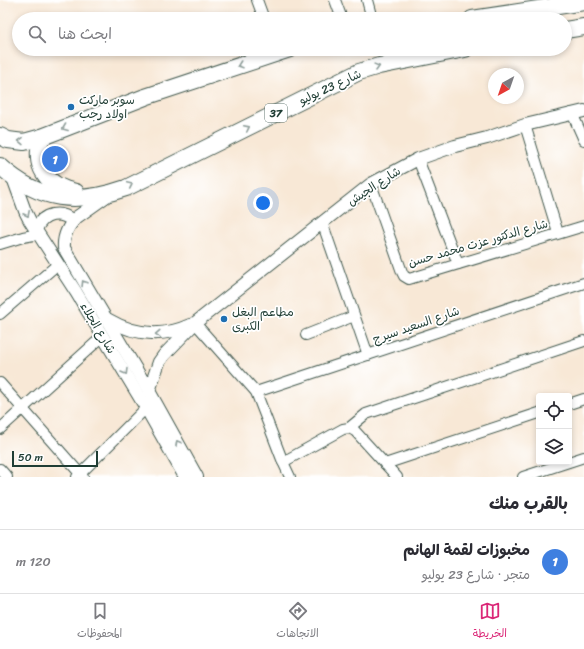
<!DOCTYPE html>
<html lang="ar">
<head>
<meta charset="utf-8">
<style>
  :root { --surface:#fff; --page:#f2f2f3; --text:#2b2b33; --muted:#7c7c81; --line:#e1e1e2; --accent:#db2777 }
  body { margin:0; font-family:Sriracha,"Playpen Sans Arabic",sans-serif; background:var(--page); color:var(--text); direction:rtl }
  .controls { position:absolute; right:12px; bottom:12px; display:grid; overflow:hidden; border-radius:4px; box-shadow:0 2px 6px #0003 }
  .controls button { width:36px; height:36px; display:grid; place-items:center; padding:0; border:0; border-bottom:1px solid var(--line); background:var(--surface); color:var(--text); font:20px sans-serif }
  .compass { position:absolute; left:488px; top:68px; width:36px; height:36px; border-radius:50%; background:var(--surface); box-shadow:0 2px 6px #0003; rotate:220deg }
  .scale { position:absolute; left:12px; bottom:10px; width:86px; box-sizing:border-box; padding-left:4px; border:2px solid #1f3d34; border-top:0; font-size:11px; line-height:14px; white-space:nowrap; color:#1f3d34; -webkit-text-stroke:3px #fff; paint-order:stroke }
  .you { position:absolute; left:263px; top:203px; width:14px; height:14px; margin:-10px; border:3px solid #fff; border-radius:50%; background:#1a73e8; box-shadow:0 0 0 6px #1a73e833 }
  .badge { display:grid; place-items:center; width:26px; height:26px; border-radius:50%; background:var(--accent); color:#fff; font-size:13px; font-weight:700 }
  .pin { position:absolute; translate:-50% -50%; border:2px solid #fff; box-shadow:0 1px 4px #0006 }
  .list { margin:0; padding:0; list-style:none }
  h2 { display:flex; justify-content:space-between; align-items:center; height:52px; margin:0; padding:0 16px; font-size:17px }
  h2 small { font-size:13px; font-weight:400; color:var(--muted) }
  .list li { display:grid; grid-template-columns:26px 1fr auto; gap:12px; align-items:center; box-sizing:border-box; height:64px; padding:0 16px; border-top:1px solid var(--line) }
  .list b { display:block; font-size:15px; white-space:nowrap }
  .list p { margin:0; font-size:13px; white-space:nowrap; color:var(--muted) }
  .list em { font-size:13px; font-style:normal; color:var(--muted) }
  .icon { flex:none; width:22px; height:22px; fill:none; stroke:currentColor; stroke-width:2; stroke-linecap:round; stroke-linejoin:round }
  .map { position:relative; flex:none; width:584px; height:477px; overflow:hidden; direction:ltr }
  .search { position:absolute; background:var(--surface); box-shadow:0 2px 6px #0003; left:12px; right:12px; top:12px; height:44px; display:flex; align-items:center; gap:10px; box-sizing:border-box; padding:0 14px; border-radius:22px; color:var(--muted); font-size:15px }
  .sheet { height:116px; background:var(--surface) }
  nav { display:flex; justify-content:space-around; align-items:center; box-sizing:border-box; height:56px; border-top:1px solid var(--line); background:var(--surface); font-size:11px; color:var(--muted) }
  nav a { display:grid; justify-items:center; gap:2px }
  nav .on { color:var(--accent) }
  .map>svg:first-child { display:block }
  .lines { fill:none; stroke-linecap:round; stroke-linejoin:round }
  .minor-casing { stroke:#40574c; stroke-width:12 }
  .tertiary-casing { stroke:#40574c; stroke-width:14 }
  .primary-casing { stroke:#40574c; stroke-width:18 }
  .minor { stroke:#fff; stroke-width:10 }
  .tertiary { stroke:#fff; stroke-width:12 }
  .primary { stroke:#fff; stroke-width:16 }
  .oneway { stroke:#8f9e9a }
  .poi-dot { fill:#1f6fb2; stroke:#fff; stroke-width:1.5 }
  .labels { text-anchor:middle; stroke-width:3.5; stroke-linejoin:round; paint-order:stroke }
  .shield { fill:#fff; stroke:#627771; stroke-width:1 }
  .shield-label { font-size:11px; font-weight:bold; fill:#1f3d34 }
  .street-label { font-size:12px; fill:#1f3d34; stroke:#fff }
  .poi-label { font-size:12px; fill:#1f3d34; stroke:#fff; text-anchor:start }
</style>
</head>
<body>
<div class="map">
<svg width="584" height="477" viewBox="0 0 584 477">
  <rect width="100%" height="100%" fill="#fff"/>
  <filter id="ink" filterUnits="userSpaceOnUse"><feTurbulence type="fractalNoise" baseFrequency=".025" numOctaves="2"/><feDisplacementMap in="SourceGraphic" scale="8" xChannelSelector="R" yChannelSelector="G"/><feConvolveMatrix kernelMatrix="1 2 1 2 8 2 1 2 1" color-interpolation-filters="sRGB"/></filter>
  <filter id="wash" filterUnits="userSpaceOnUse"><feTurbulence type="fractalNoise" baseFrequency=".012" numOctaves="4" result="noise"/><feDisplacementMap in="SourceGraphic" scale="16" xChannelSelector="R" yChannelSelector="G"/><feGaussianBlur stdDeviation="0.9" result="paint"/><feColorMatrix in="noise" values="0 0 0 0 0 0 0 0 0 0 0 0 0 0 0 0 0 1.4 0 .05"/><feComposite in="paint" operator="in"/></filter>
  <g filter="url(#wash)">
    <rect width="100%" height="100%" fill="#f8e8d6"/>
  </g>
  <g filter="url(#ink)">
    <g class="lines">
      <g class="minor-casing">
        <g id="minor">
          <polyline points="257,0 264,19"/>
          <polyline points="335,0 342,19"/>
          <polyline points="367,0 372,19"/>
          <polyline points="572,113 584,140"/>
          <polyline points="525,125 558,233"/>
          <polyline points="418,159 458,264"/>
          <polyline points="371,184 402,272 404,276 409,279 584,226"/>
          <polyline points="322,222 368,355"/>
          <polyline points="0,244 23,237 39,234"/>
          <polyline points="0,314 58,264"/>
          <polyline points="195,323 256,392 283,462 290,477"/>
          <polyline points="306,335 354,316"/>
          <polyline points="0,383 83,477"/>
          <polyline points="256,392 584,283"/>
          <polyline points="569,404 584,399"/>
          <polyline points="349,428 366,414 584,341"/>
          <polyline points="0,429 103,336"/>
          <polyline points="283,462 343,429 349,428 355,431 397,477"/>
          <polyline points="385,464 539,413"/>
          <polyline points="0,469 7,477"/>
          <polyline points="77,477 150,404"/>
          <polyline points="523,477 584,457"/>
        </g>
      </g>
      <g class="tertiary-casing">
        <g id="tertiary">
          <polyline points="13,178 25,211 30,221 76,292 146,408 185,477"/>
          <path d="M108,195L77,217C68,226 63,235 64,248L149,391L197,477"/>
          <path d="M36,229C43,213 60,210 73,221"/>
          <path d="M107,319C134,335 162,338 190,325"/>
          <polyline points="149,391 159,362 164,355 195,323 371,184 418,159 455,146 487,138 525,125 584,111"/>
        </g>
      </g>
      <g class="primary-casing">
        <g id="primary">
          <polyline points="472,19 584,2"/>
          <polyline points="565,30 584,27"/>
          <polyline points="0,136 8,140 24,142 42,137 145,97 290,49"/>
          <path d="M42,137C32,166 46,186 76,192"/>
          <path d="M0,166C40,202 77,205 126,188L359,72L379,66L465,49"/>
        </g>
      </g>
      <use href="#minor" class="minor"/>
      <use href="#tertiary" class="tertiary"/>
      <use href="#primary" class="primary"/>
    </g>
    <defs><path id="oneway-chevron" d="M-2-3.5L2.5 0L-2 3.5" fill="none" stroke-width="1.6" stroke-linecap="round" stroke-linejoin="round"/></defs>
    <g class="oneway">
      <use href="#oneway-chevron" transform="translate(240 65) rotate(161)"/>
      <use href="#oneway-chevron" transform="translate(377 67) rotate(-15)"/>
      <use href="#oneway-chevron" transform="translate(65 128) rotate(159)"/>
      <use href="#oneway-chevron" transform="translate(247 128) rotate(-26)"/>
      <use href="#oneway-chevron" transform="translate(21 141) rotate(-179)"/>
      <use href="#oneway-chevron" transform="translate(130 185) rotate(-25)"/>
      <use href="#oneway-chevron" transform="translate(27 214) rotate(64)"/>
      <use href="#oneway-chevron" transform="translate(84 283) rotate(-122)"/>
      <use href="#oneway-chevron" transform="translate(158 334) rotate(177)"/>
      <use href="#oneway-chevron" transform="translate(125 372) rotate(59)"/>
      <use href="#oneway-chevron" transform="translate(178 443) rotate(-119)"/>
    </g>
  </g>
  <g class="poi-dot">
    <circle cx="71" cy="107" r="4"/>
    <circle cx="224" cy="319" r="4"/>
  </g>
  <g class="labels">
    <rect class="shield" x="265" y="104" width="22" height="18" rx="3"/>
    <g class="shield-label">
      <text x="276" y="117">37</text>
    </g>
    <g class="street-label">
      <text transform="translate(330 87) rotate(-25)" y="4">شارع 23 يوليو</text>
      <text transform="translate(374 186) rotate(-33)" y="4">شارع الجيش</text>
      <text transform="translate(478 243) rotate(-16)" y="4">شارع الدكتور عزت محمد حسن</text>
      <text transform="translate(416 325) rotate(-19)" y="4">شارع السعيد سيرج</text>
      <text transform="translate(98 328) rotate(59)" y="4">شارع الجلاء</text>
    </g>
    <g class="poi-label">
      <text x="79" y="104">سوبر ماركت<tspan x="79" dy="14">اولاد رجب</tspan></text>
      <text x="232" y="316">مطاعم البغل<tspan x="232" dy="14">الكبرى</tspan></text>
    </g>
  </g>
</svg>
<div class="controls">
<button><svg class="icon" aria-label="locate" viewBox="0 0 24 24"><circle cx="12" cy="12" r="6"/><path d="M12 2v4M12 18v4M2 12h4M18 12h4"/></svg></button>
<button><svg class="icon" aria-label="layers" viewBox="0 0 24 24"><path d="M12 4l9 5-9 5-9-5zM3 14l9 5 9-5"/></svg></button>
</div>
<svg class="compass" viewBox="-18 -18 36 36"><path d="M0-13l5 13h-10z" fill="#e53935"/><path d="M0 13l5-13h-10z" fill="#7c7c81"/></svg>
<div class="scale">50 m</div>
<div class="you"></div>
<div class="pin badge" style="left:55px;top:159px;background:#3f7fe0">1</div>
<div class="search"><svg class="icon" aria-label="search" viewBox="0 0 24 24"><circle cx="10" cy="10" r="6"/><path d="M15 15l6 6"/></svg>ابحث هنا</div>
</div>
<section class="sheet">
<h2>بالقرب منك<small></small></h2>
<ul class="list">
<li><span class="badge" style="background:#3f7fe0">1</span><div><b>مخبوزات لقمة الهانم</b><p>متجر · شارع 23 يوليو</p></div><em>120 m</em></li>
</ul>
</section>
<nav>
<a class="on"><svg class="icon" aria-label="map" viewBox="0 0 24 24"><path d="M3 6l6-2 6 2 6-2v14l-6 2-6-2-6 2zM9 4v14M15 6v14"/></svg>الخريطة</a>
<a><svg class="icon" aria-label="directions" viewBox="0 0 24 24"><path d="M12 3l9 9-9 9-9-9zM9 14v-3h6M13 9l2 2-2 2"/></svg>الاتجاهات</a>
<a><svg class="icon" aria-label="saved" viewBox="0 0 24 24"><path d="M7 4h10v16l-5-4-5 4z"/></svg>المحفوظات</a>
</nav>
</body>
</html>
